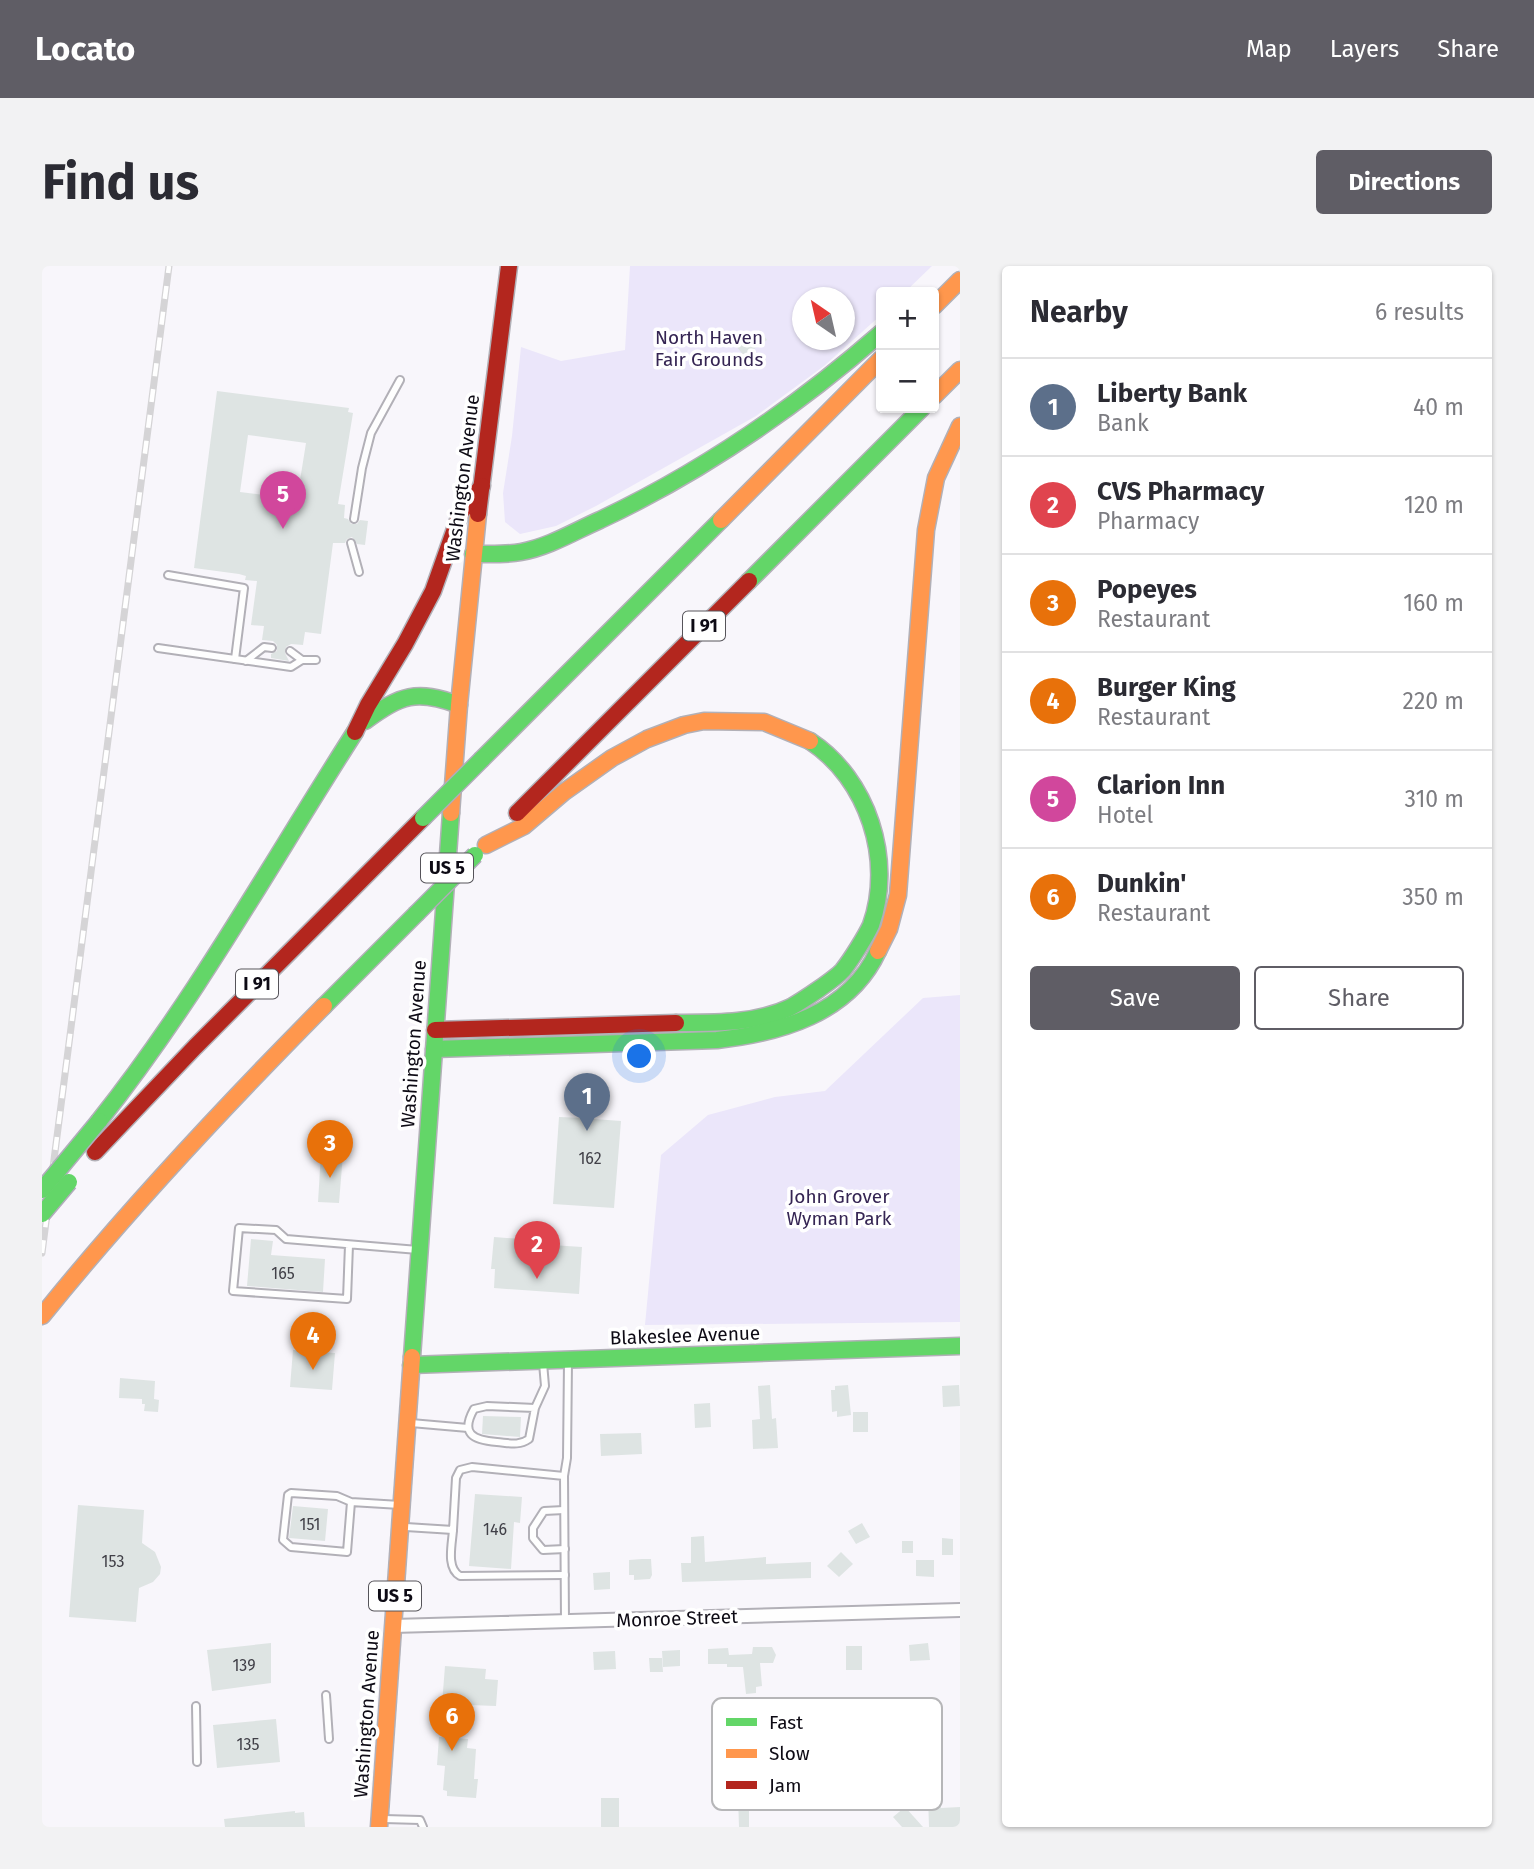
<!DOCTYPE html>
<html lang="en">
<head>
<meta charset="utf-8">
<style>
  :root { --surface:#fff; --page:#f2f2f3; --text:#2b2b33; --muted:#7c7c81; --line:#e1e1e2; --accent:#5f5d65 }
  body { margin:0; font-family:"Fira Sans",sans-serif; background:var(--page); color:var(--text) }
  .controls { position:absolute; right:21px; top:21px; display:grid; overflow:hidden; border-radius:7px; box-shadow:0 2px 5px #0004 }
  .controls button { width:63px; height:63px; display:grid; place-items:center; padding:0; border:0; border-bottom:2px solid var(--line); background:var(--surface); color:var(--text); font:35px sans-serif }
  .compass { position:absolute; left:750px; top:21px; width:63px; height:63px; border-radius:50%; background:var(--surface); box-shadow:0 2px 5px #0004; rotate:326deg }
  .you { position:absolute; left:598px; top:791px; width:24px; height:24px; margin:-18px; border:5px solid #fff; border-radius:50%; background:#1a73e8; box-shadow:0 0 0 10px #1a73e833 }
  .badge { display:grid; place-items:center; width:46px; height:46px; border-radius:50%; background:var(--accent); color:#fff; font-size:23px; font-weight:700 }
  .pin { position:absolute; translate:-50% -58px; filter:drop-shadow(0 2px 4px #0008) }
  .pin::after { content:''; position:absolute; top:37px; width:24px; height:21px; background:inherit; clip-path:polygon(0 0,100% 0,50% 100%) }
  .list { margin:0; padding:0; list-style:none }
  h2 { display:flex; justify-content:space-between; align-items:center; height:91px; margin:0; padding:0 28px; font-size:30px }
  h2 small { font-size:23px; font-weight:400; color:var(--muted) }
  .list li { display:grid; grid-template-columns:46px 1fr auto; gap:21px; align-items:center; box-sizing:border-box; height:98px; padding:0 28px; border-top:2px solid var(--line) }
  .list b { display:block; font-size:26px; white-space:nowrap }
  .list p { margin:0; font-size:23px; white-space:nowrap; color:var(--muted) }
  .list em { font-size:23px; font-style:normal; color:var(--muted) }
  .actions { display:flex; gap:14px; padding:21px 28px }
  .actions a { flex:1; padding:16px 0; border:2px solid var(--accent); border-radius:7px; text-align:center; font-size:24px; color:var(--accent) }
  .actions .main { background:var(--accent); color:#fff }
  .map { position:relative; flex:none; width:918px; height:1561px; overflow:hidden; border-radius:7px }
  header { display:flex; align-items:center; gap:42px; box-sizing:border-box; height:98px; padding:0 35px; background:var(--accent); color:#fff }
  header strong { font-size:33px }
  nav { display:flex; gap:38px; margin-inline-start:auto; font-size:24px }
  .intro { display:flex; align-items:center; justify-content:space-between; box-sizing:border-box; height:168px; padding:0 42px }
  h1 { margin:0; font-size:49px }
  .button { padding:18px 32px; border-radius:7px; background:var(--accent); color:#fff; font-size:24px; font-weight:700 }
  main { display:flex; gap:42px; padding:0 42px }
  aside { flex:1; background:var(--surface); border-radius:7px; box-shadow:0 2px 5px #0004 }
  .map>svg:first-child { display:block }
  .green { fill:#ebe6fa; fill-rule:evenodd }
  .building { fill:#dee4e3; fill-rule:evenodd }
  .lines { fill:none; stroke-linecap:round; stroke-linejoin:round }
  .lane-casing { stroke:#b2b0b7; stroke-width:10 }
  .street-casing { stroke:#b2b0b7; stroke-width:16 }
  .fast-casing { stroke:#b2b0b7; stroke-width:19 }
  .slow-casing { stroke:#b2b0b7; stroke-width:19 }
  .jam-casing { stroke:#b2b0b7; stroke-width:19 }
  .lane { stroke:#fefefe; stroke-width:6 }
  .street { stroke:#fefefe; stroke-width:12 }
  .fast { stroke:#63d668; stroke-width:16 }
  .slow { stroke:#ff974d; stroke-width:16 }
  .jam { stroke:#b3261e; stroke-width:16 }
  .rail-casing { stroke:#d5d4d6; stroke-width:7 }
  .rail { stroke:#fff; stroke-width:4.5; stroke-dasharray:13; stroke-linecap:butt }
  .fast-bridge-casing { stroke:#b1acbb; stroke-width:19; stroke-linecap:butt }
  .fast-bridge { stroke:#63d668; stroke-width:16 }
  .labels { text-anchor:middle; stroke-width:7; stroke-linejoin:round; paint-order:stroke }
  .number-label { font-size:16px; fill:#414048 }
  .shield { fill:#fff; stroke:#56545a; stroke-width:2 }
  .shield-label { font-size:18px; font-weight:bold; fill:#0d0a14 }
  .park-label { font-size:19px; fill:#352553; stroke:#fff }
  .street-label { font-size:19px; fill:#0d0a14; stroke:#fff }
  .key { fill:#fff; stroke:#b6b6b8; stroke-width:2 }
  .key-label { font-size:19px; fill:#0d0a14 }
</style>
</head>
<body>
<header>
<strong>Locato</strong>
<nav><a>Map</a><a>Layers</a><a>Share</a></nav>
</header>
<div class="intro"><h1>Find us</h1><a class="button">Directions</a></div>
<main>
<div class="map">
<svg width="918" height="1561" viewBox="0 0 918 1561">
  <rect width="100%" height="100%" fill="#f8f6fb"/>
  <g class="green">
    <path d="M588,0H890L863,26H839V49L782,100L714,150L554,240L514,260L478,268L463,256L461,227L470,170L479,81L519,95L583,84ZM760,32H802V74H760Z"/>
    <polygon points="918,729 918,1056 603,1059 619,889 666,849 733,831 783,825 881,732"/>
  </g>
  <g class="building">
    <polygon points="718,64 725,74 702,90 695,81"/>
    <path d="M175,125L307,142L306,146L311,147L296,238L303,239L302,252L306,253L309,258H315L318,254L326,255L323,279L315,278L310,271L305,273L303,277H291L279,368L263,366L261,379L249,378L244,381L243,387L247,395L229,392V388L235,385V379L231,375L220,374L222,360L209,359L215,315L203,314L204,310L197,308L152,302ZM206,169L264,177L255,233L198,226Z"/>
    <polygon points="541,843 553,844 552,853 579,855 572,942 511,938 517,851 541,852"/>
    <polygon points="279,887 301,888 297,937 276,936"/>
    <polygon points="452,971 479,973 479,977 540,981 537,1028 452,1022 453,1003 449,1003"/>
    <polygon points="209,973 231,975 229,989 283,993 281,1026 205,1020"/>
    <polygon points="251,1084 293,1087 290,1124 248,1121"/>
    <polygon points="78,1112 113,1115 112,1133 117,1134 116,1146 102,1145 103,1138 100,1138 100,1133 77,1132"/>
    <polygon points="728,1119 730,1153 734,1152 736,1182 711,1183 710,1154 718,1153 716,1120"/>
    <polygon points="806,1119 809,1149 795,1151 795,1145 790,1146 789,1124 793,1124 793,1120"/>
    <polygon points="917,1119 918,1140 901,1141 900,1120"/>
    <polygon points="668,1137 669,1161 653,1162 652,1138"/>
    <rect x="811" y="1146" width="15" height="20"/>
    <polygon points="441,1150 479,1151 478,1171 440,1168"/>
    <polygon points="599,1167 600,1188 559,1190 558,1168"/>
    <polygon points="433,1228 480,1231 478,1257 472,1256 469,1303 427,1300"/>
    <polygon points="36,1239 102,1244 100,1277 113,1286 119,1301 118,1308 111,1316 97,1322 94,1356 27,1351"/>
    <polygon points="251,1240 286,1243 283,1275 247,1272"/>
    <polygon points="820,1257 828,1271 814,1278 806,1265"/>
    <polygon points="662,1270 663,1296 724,1291 724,1298 769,1296 769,1312 640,1316 639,1297 649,1297 649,1271"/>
    <polygon points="900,1272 911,1273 911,1289 900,1289"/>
    <rect x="860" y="1275" width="11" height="12"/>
    <polygon points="799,1286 811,1298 797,1311 785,1300"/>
    <polygon points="600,1293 609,1293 610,1309 608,1313 592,1314 592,1309 587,1309 587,1294"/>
    <polygon points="874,1294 892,1294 892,1311 874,1310"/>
    <polygon points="568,1306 568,1323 552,1324 551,1307"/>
    <polygon points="229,1377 229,1417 170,1425 165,1384"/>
    <polygon points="886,1377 888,1394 868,1395 867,1379"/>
    <rect x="804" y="1380" width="16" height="24"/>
    <polygon points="711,1381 730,1381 734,1389 731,1397 718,1397 720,1420 714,1421 714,1427 704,1428 701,1401 685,1401 685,1398 666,1398 666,1383 686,1382 687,1389 710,1388"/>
    <polygon points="638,1384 638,1400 621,1401 620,1385"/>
    <polygon points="573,1385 574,1403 552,1404 551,1386"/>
    <polygon points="607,1392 620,1392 621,1406 608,1406"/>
    <polygon points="403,1400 444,1403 443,1413 456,1414 454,1440 400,1438"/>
    <polygon points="234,1453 238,1496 175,1502 171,1459"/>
    <polygon points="397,1471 426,1473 425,1482 434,1483 432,1513 436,1513 434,1532 405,1530 405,1525 401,1524 403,1500 395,1499"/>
    <polygon points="899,1529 899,1542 918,1541 918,1561 887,1561 886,1530"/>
    <polygon points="696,1531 707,1531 707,1561 697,1561"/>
    <rect x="559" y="1532" width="18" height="29"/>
    <polygon points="863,1541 881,1561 860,1561 851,1551"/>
    <polygon points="253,1545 253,1547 262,1546 263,1561 183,1561 182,1553"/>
  </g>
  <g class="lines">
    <g class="lane-casing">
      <g id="lane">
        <polyline points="312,253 320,202 329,167 358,114"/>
        <polyline points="309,277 317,306"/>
        <polyline points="126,309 202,322 193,393 249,401 260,394 274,394"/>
        <polyline points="116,382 193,393"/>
        <polyline points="248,385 260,394"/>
        <polyline points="204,395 222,381 230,382"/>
        <polyline points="307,979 305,1033 191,1025 197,962 234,964 244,973 376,984"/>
        <path d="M493,1142L445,1140L432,1143C418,1168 431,1174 455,1176C467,1177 477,1180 487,1173L493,1142L503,1120L501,1097"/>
        <polyline points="369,1157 426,1162"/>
        <polyline points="522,1210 525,1192 526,1096"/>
        <polyline points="309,1236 305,1286 249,1281 241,1274 246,1229 249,1227 295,1230 309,1236 358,1239"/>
        <polyline points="522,1244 502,1245 491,1262 491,1272 501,1284 523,1283"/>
        <polyline points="364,1261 411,1264 414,1212 418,1204 430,1201 522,1210 523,1355"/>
        <path d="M411,1264C410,1279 404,1302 418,1310L523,1309"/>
        <polyline points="284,1429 287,1473"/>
        <polyline points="154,1440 155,1496"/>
        <polyline points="342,1553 378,1554 381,1561"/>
      </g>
    </g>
    <g class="street-casing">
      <polyline id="street" points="351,1360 918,1344"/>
    </g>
    <g class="fast-casing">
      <g id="fast">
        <path d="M431,288C447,288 463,289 479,286C507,281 533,265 558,254C662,205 753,142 839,67"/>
        <polyline points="707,315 880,142"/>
        <path d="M323,455C359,429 374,423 417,439"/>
        <polyline points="440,493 679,254"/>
        <polyline points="282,740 374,648"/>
        <path d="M634,757C672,757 714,758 749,741C760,735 793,713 801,704C809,694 824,670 829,659C852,594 826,513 768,475"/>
        <path d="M392,783L675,774C738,767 807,748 836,685"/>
        <path d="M57,855C154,733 229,597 313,466"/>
        <polyline points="370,1091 409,547"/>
        <polyline points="369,1099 918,1080"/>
      </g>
    </g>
    <g class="slow-casing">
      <g id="slow">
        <polyline points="892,40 918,14"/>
        <polyline points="892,130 918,104"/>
        <polyline points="679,254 839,93"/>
        <polyline points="409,547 417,439 436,248"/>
        <polyline points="444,579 482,560 522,526 570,492 605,473 642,459 662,455 722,456 768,475"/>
        <polyline points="836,685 847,663 856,629 884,264 894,212 918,160"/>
        <path d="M0,1050C88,941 183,840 282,740"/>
        <polyline points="337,1561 370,1091"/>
      </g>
    </g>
    <g class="jam-casing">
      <g id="jam">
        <polyline points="436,248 467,0"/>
        <polyline points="313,466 326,439 363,378 391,325 419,246 440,220"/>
        <polyline points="475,547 707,315"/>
        <polyline points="393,764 634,757"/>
        <polyline points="53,886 153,781 381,552"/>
      </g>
    </g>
    <use href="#lane" class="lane"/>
    <use href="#street" class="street"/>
    <use href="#fast" class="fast"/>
    <use href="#slow" class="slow"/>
    <use href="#jam" class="jam"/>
    <g class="rail-casing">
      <polyline id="rail" points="0,987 127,0"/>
    </g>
    <use href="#rail" class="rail"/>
    <g class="fast-bridge-casing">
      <g id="fast-bridge">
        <polyline points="381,552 440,493"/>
        <polyline points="374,648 433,589"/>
        <polyline points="0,924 57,855"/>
        <polyline points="0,948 27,916"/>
      </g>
    </g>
    <use href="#fast-bridge" class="fast-bridge"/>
  </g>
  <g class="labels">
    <g class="number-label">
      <text x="548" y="898">162</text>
      <text x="241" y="1013">165</text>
      <text x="268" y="1264">151</text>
      <text x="453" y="1269">146</text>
      <text x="71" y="1301">153</text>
      <text x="202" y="1405">139</text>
      <text x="206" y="1484">135</text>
    </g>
    <g class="shield">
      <rect x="641" y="345.5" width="42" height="29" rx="5"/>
      <rect x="379" y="587.5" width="52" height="29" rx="5"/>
      <rect x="194" y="703.5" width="42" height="29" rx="5"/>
      <rect x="327" y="1315.5" width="52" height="29" rx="5"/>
    </g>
    <g class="shield-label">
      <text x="662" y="366">I 91</text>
      <text x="405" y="608">US 5</text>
      <text x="215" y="724">I 91</text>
      <text x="353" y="1336">US 5</text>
    </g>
    <g class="park-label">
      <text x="667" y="78">North Haven<tspan x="667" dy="22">Fair Grounds</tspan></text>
      <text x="797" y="937">John Grover<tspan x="797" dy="22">Wyman Park</tspan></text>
    </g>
    <g class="street-label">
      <text transform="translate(420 212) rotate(-83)" y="7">Washington Avenue</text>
      <text transform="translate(371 778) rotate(-86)" y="7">Washington Avenue</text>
      <text transform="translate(643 1069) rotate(-2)" y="7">Blakeslee Avenue</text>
      <text transform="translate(635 1352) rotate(-2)" y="7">Monroe Street</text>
      <text transform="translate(324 1448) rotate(-86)" y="7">Washington Avenue</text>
    </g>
  </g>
  <rect x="670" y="1432" width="230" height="112" rx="10" class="key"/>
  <rect x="684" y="1452" width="31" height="8" fill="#63d668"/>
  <rect x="684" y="1483" width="31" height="9" fill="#ff974d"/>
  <rect x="684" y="1515" width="31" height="8" fill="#b3261e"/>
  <g class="key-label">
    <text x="727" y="1463">Fast</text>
    <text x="727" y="1494">Slow</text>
    <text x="727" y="1526">Jam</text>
  </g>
</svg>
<div class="controls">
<button>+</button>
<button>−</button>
</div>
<svg class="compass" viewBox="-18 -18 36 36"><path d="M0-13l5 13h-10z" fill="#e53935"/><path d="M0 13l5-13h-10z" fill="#7c7c81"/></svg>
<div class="you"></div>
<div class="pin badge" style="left:545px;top:865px;background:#5c6f8a">1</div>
<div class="pin badge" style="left:495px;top:1013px;background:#e0444e">2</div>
<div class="pin badge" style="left:288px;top:912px;background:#e8710a">3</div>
<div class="pin badge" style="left:271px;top:1104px;background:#e8710a">4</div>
<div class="pin badge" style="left:241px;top:263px;background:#d1479c">5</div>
<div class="pin badge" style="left:410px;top:1485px;background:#e8710a">6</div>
</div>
<aside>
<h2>Nearby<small>6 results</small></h2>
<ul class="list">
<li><span class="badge" style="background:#5c6f8a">1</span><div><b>Liberty Bank</b><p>Bank</p></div><em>40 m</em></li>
<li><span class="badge" style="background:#e0444e">2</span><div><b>CVS Pharmacy</b><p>Pharmacy</p></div><em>120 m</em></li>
<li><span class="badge" style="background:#e8710a">3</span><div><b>Popeyes</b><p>Restaurant</p></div><em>160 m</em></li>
<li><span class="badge" style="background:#e8710a">4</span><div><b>Burger King</b><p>Restaurant</p></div><em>220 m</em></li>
<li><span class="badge" style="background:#d1479c">5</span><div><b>Clarion Inn</b><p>Hotel</p></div><em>310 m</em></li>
<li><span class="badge" style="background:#e8710a">6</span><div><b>Dunkin'</b><p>Restaurant</p></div><em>350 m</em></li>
</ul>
<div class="actions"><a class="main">Save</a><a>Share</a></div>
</aside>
</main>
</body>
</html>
